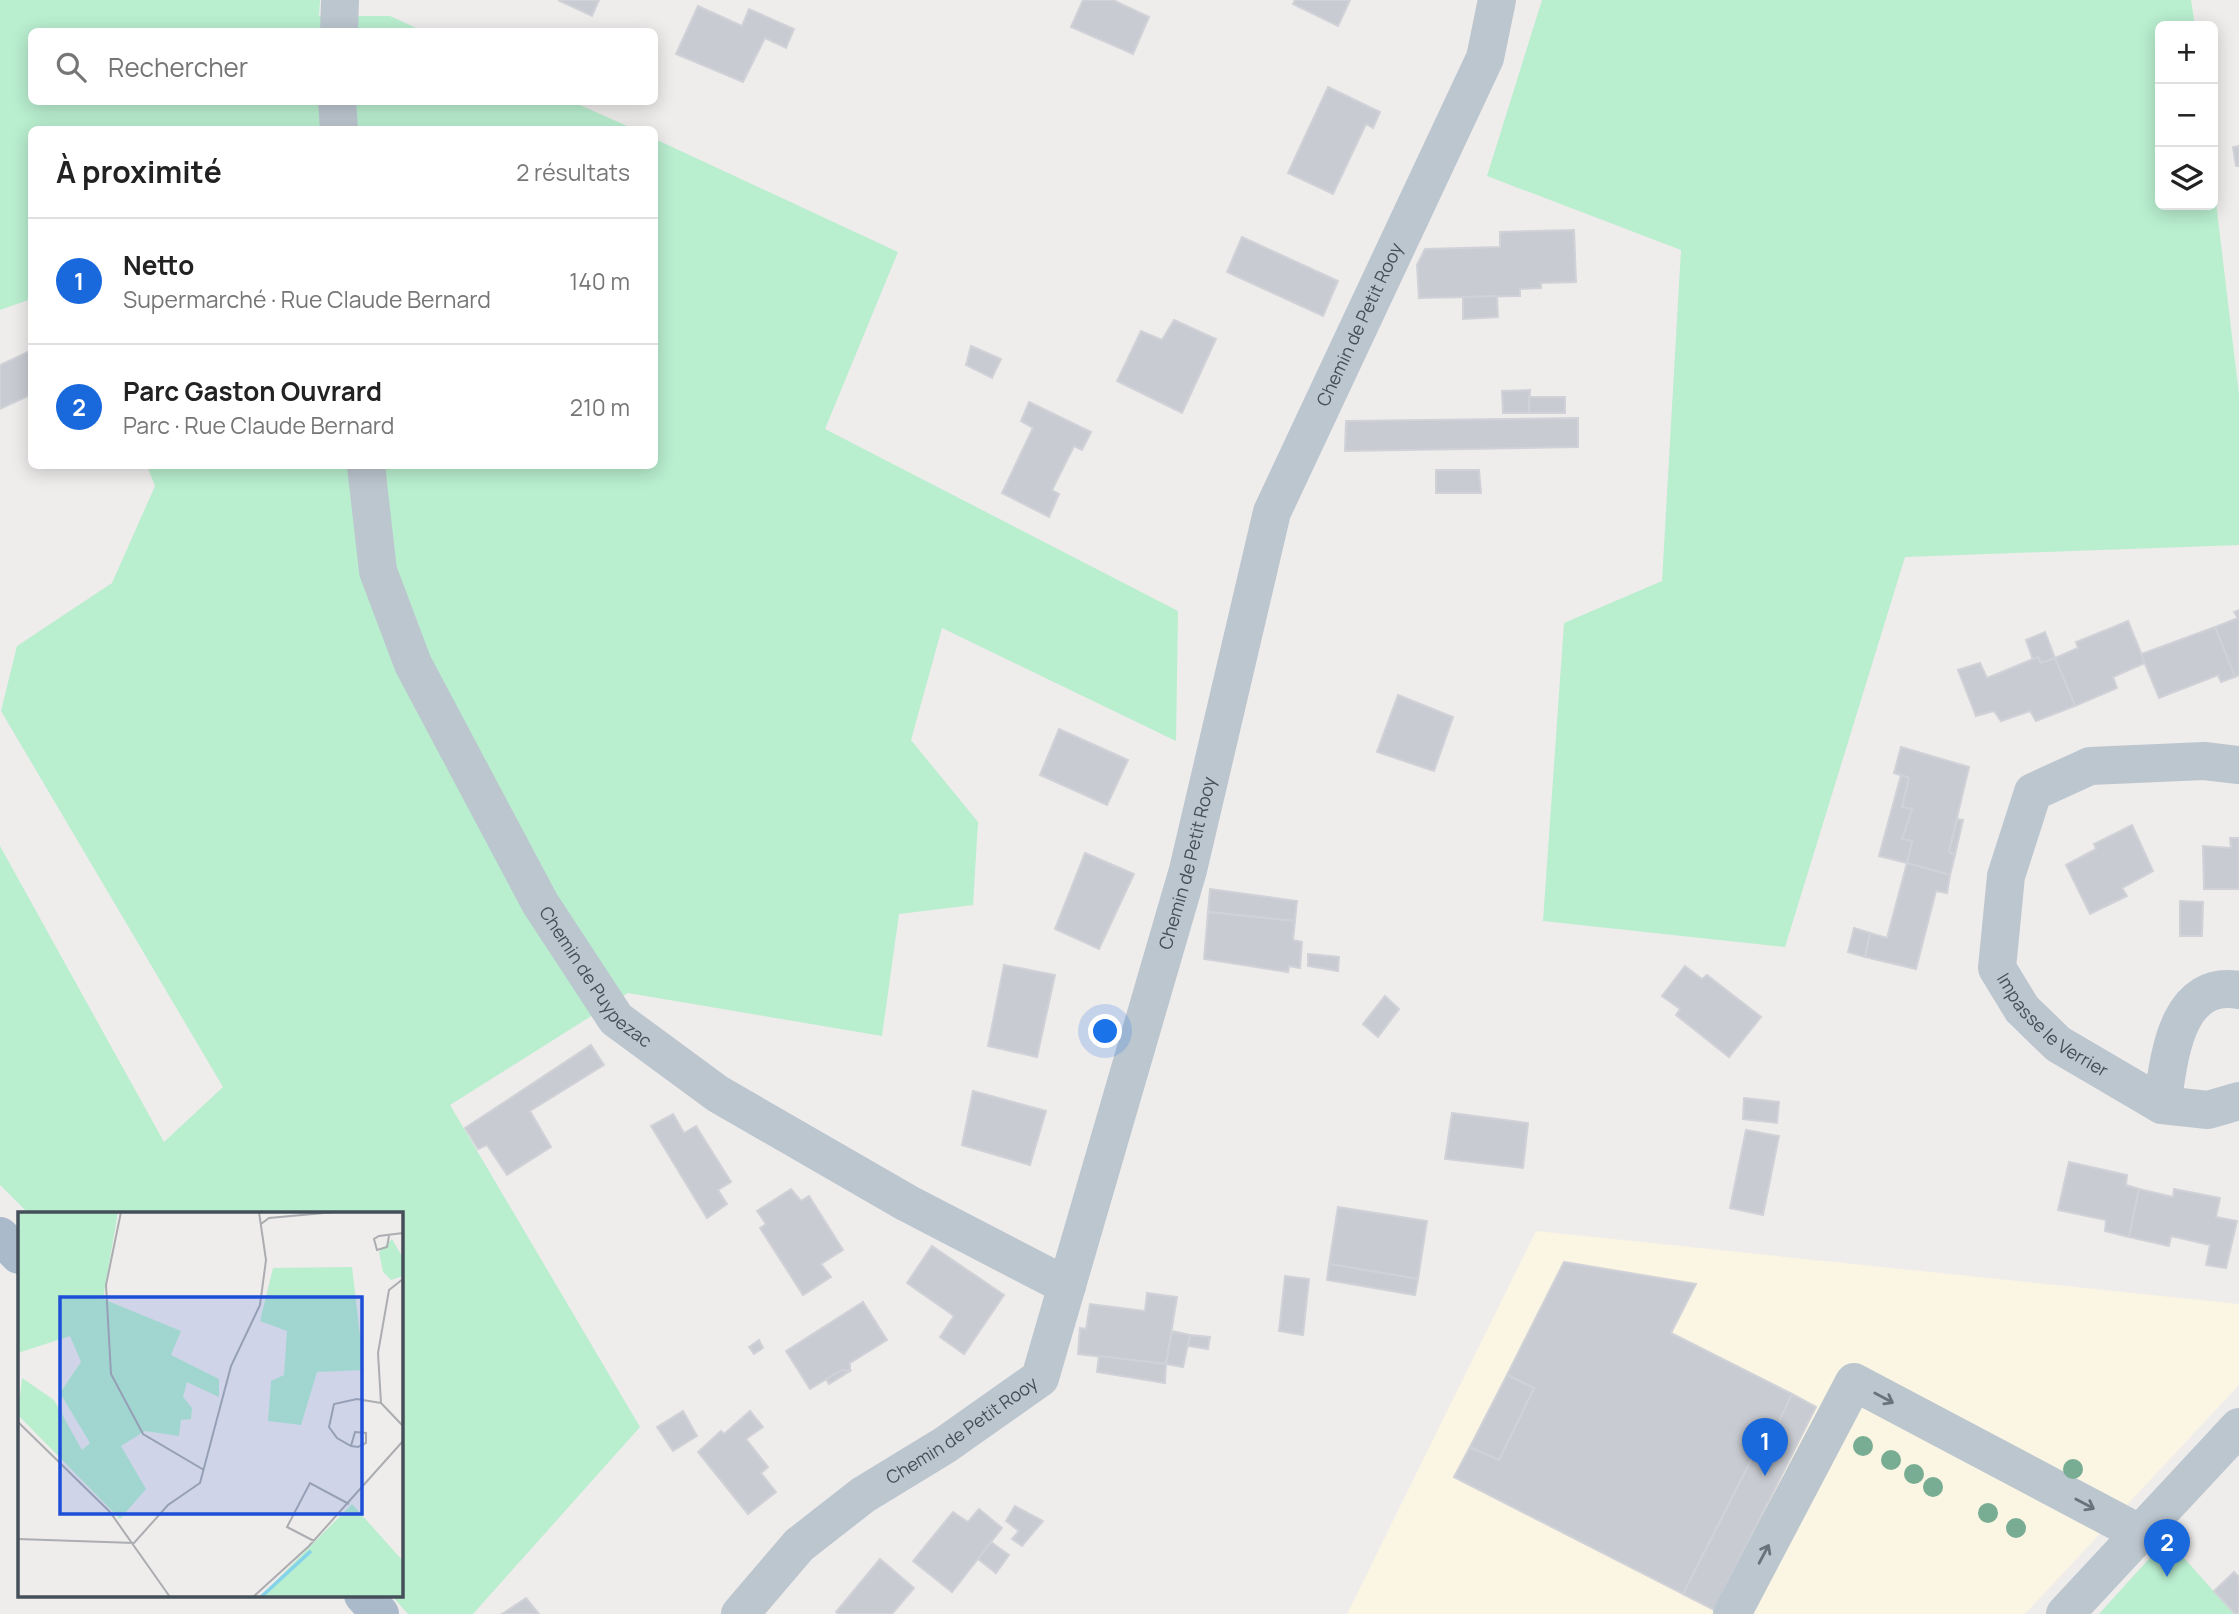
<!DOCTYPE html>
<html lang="fr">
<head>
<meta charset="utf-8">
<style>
  :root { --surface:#fff; --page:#f6f6f6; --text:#222; --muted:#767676; --line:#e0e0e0; --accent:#1968dc }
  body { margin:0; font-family:Manrope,sans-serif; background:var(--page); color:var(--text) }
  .controls { position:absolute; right:21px; top:21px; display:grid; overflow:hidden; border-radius:10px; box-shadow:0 4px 18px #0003 }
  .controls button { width:63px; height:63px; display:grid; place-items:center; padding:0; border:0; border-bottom:2px solid var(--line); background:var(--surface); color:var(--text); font:35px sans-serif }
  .you { position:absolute; left:1106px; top:1032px; width:24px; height:24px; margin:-18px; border:5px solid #fff; border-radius:50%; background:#1a73e8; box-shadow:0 0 0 10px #1a73e833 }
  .badge { display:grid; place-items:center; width:46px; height:46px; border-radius:50%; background:var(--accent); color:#fff; font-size:23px; font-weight:700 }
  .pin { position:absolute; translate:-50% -58px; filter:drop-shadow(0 2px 4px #0008) }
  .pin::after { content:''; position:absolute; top:37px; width:24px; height:21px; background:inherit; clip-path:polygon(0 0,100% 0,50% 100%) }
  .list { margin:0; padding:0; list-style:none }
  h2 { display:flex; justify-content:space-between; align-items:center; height:91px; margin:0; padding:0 28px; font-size:30px }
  h2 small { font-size:23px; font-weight:400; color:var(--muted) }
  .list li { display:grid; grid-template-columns:46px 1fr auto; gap:21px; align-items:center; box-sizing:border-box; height:126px; padding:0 28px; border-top:2px solid var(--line) }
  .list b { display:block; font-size:26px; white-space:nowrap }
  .list p { margin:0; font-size:23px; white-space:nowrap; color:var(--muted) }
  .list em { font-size:23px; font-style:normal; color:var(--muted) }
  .icon { flex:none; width:38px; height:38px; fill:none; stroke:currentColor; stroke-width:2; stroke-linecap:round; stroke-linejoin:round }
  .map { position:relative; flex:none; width:2239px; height:1614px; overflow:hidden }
  .search { position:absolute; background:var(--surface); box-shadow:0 4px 18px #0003; left:28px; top:28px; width:630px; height:77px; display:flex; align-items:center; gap:18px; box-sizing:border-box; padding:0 24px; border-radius:10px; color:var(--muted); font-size:26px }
  .panel { position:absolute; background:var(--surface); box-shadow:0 4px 18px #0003; left:28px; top:126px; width:630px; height:343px; border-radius:10px }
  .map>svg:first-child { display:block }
  .commercial { fill:#fbf5e3 }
  .green { fill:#b9eecf }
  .building { fill:#c8cbd1; stroke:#d0d2d8; stroke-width:2 }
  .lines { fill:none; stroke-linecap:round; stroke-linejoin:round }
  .minor { stroke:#bcc6cf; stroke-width:38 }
  .major { stroke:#abbacb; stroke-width:38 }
  .tree { fill:#78ad93 }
  .oneway { stroke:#68737c }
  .labels { text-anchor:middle; stroke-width:5; stroke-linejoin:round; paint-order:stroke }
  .street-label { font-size:18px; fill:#444f59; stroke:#fff }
  .inset-river { fill:none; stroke:#85d3eb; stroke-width:3.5 }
  .inset-road { fill:none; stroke:#abadb1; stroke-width:2 }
  .view { fill:#1d4ed8; fill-opacity:0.15; stroke:#1d4ed8; stroke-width:3.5 }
  .inset-edge { fill:none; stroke:#444f59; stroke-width:3.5 }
</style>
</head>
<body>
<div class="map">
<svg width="2239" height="1614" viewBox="0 0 2239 1614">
  <rect width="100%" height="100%" fill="#efecec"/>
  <polygon class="commercial" points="1536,1231 2239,1304 2239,1385 2025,1614 1347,1614"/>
  <g class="green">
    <polygon points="0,0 320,0 319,16 390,16 423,31 32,32 32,102 573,102 634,129 32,130 31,299 0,310"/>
    <polygon points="1542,0 2191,0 2195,26 2160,26 2160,205 2213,205 2213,177 2239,395 2239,545 1905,557 1785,947 1543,921 1564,623 1662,581 1681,250 1487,176"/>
    <polygon points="655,139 898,252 825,429 1178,611 1176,741 942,628 911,740 978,822 973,905 899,914 882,1036 628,993 450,1105 640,1427 473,1614 408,1614 391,1595 401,1595 401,1213 28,1213 0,1185 0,846 164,1142 223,1087 1,711 17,646 112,583 155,486 147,466 654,466"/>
    <polygon points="2167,1539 2234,1614 2099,1614"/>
  </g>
  <g class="building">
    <polygon points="558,0 599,0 592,16"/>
    <polygon points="1083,0 1113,0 1149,17 1133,54 1071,27"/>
    <polygon points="1295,0 1350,0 1338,26 1293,4"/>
    <polygon points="698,6 742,26 749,9 794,29 786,48 765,38 743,82 676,54"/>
    <polygon points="1328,87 1380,112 1373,128 1366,124 1333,194 1288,173"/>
    <polygon points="2239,146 2239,166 2236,166 2233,147"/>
    <polygon points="1574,230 1576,282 1541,283 1541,288 1520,289 1520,296 1419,298 1417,265 1425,249 1500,247 1500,232"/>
    <polygon points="1242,237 1338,281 1323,316 1227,272"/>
    <polygon points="1497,296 1498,317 1463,319 1463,297"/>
    <polygon points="1174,320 1216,339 1182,413 1117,381 1141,331 1162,340"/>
    <polygon points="971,346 1001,359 992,378 966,365"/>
    <polygon points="32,350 32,394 0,409 0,365"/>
    <polygon points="1530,390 1529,413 1503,413 1502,391"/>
    <rect x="1529" y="397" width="36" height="16"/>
    <polygon points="1029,402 1091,432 1082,450 1074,446 1052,490 1059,494 1049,517 1002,493 1033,428 1021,421"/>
    <polygon points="1578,418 1578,447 1345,451 1346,421"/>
    <polygon points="1436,470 1479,470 1481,493 1436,493"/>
    <polygon points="2239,610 2239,675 2235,677 2215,627 2238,618 2234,612"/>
    <polygon points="2128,621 2145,663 2113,677 2117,688 2075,706 2055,658 2078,648 2076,642"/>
    <polygon points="2215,627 2235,677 2221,682 2218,675 2159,698 2141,654"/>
    <polygon points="2045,632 2055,658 2041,663 2038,657 2033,660 2026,640"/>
    <polygon points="2038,657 2041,663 2055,658 2075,706 2036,721 2030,711 2001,721 1994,711 1976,716 1958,670 1980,663 1987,678"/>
    <polygon points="1398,695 1453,717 1434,771 1377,752"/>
    <polygon points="1059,729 1128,760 1107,805 1040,775"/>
    <polygon points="1901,747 1969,767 1949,852 1955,855 1950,875 1907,863 1912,841 1902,839 1912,809 1902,807 1909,778 1894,773"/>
    <polygon points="1901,775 1909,778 1902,807 1912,809 1902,839 1912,841 1907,863 1879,856"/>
    <polygon points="1957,819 1963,820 1955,855 1949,852"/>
    <polygon points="2132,825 2153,871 2122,888 2127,896 2090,914 2066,865 2096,849 2094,844"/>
    <polygon points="2230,838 2239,838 2239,889 2204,889 2203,846 2231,848"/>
    <polygon points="1085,853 1134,874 1099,949 1055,929"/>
    <polygon points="1907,863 1950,875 1947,893 1936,891 1916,969 1865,957 1870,933 1887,938"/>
    <polygon points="1210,889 1297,901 1295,921 1208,912"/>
    <polygon points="2180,901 2203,902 2202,936 2180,936"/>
    <polygon points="1208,912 1295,921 1293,940 1302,942 1300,968 1289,966 1288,972 1204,959"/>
    <polygon points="1854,928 1870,933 1865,957 1848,952"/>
    <polygon points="1308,954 1339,957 1338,971 1308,966"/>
    <polygon points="1004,965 1055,975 1037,1057 988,1046"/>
    <polygon points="1685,966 1702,979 1707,975 1761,1017 1729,1057 1676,1015 1680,1009 1662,996"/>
    <polygon points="1385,996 1399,1009 1378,1037 1363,1024"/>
    <polygon points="591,1045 604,1065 530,1111 551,1147 507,1175 487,1145 478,1149 465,1128"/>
    <polygon points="973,1091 1046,1111 1030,1165 962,1145"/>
    <polygon points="1744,1098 1779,1102 1777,1123 1743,1119"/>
    <polygon points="1452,1113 1528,1123 1523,1168 1445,1159"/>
    <polygon points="673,1114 684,1133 696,1126 731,1182 718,1190 727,1204 707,1218 651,1126"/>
    <polygon points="1746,1130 1779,1136 1763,1215 1730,1208"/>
    <polygon points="2069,1162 2127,1175 2126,1185 2139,1189 2129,1237 2105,1231 2106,1220 2058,1210"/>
    <polygon points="791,1189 801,1201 809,1196 843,1250 821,1264 831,1277 803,1295 760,1228 766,1224 757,1211"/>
    <polygon points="2139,1189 2173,1197 2174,1189 2220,1198 2216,1217 2237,1221 2226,1268 2206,1265 2210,1245 2171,1236 2169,1246 2129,1237"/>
    <polygon points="1338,1207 1427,1221 1418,1279 1329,1264"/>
    <polygon points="932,1246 1004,1295 964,1354 940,1337 954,1316 907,1283"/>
    <polygon points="1564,1262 1696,1284 1671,1333 1792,1394 1774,1432 1767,1429 1683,1594 1454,1477 1470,1447 1499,1460 1534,1388 1507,1375"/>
    <polygon points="1329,1264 1418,1279 1415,1295 1327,1280"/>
    <polygon points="1285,1276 1309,1279 1303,1335 1279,1331"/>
    <polygon points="1147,1293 1177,1297 1166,1364 1078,1354 1080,1328 1086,1329 1090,1304 1145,1311"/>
    <polygon points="863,1302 887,1340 850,1363 850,1371 842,1370 810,1389 786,1351"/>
    <polygon points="1172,1331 1190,1335 1183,1367 1166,1364"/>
    <polygon points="1190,1335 1210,1337 1208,1349 1188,1346"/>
    <polygon points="759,1340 763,1348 754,1354 749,1347"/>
    <polygon points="1099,1356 1166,1364 1165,1383 1097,1372"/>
    <polygon points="842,1370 850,1371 829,1384 826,1379"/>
    <polygon points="1507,1375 1534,1388 1499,1460 1470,1447"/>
    <polygon points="1792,1394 1816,1407 1714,1610 1683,1594 1767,1429 1774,1432"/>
    <polygon points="683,1411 697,1436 673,1451 657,1427"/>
    <polygon points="750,1411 763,1427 746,1439 768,1467 761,1473 776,1492 748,1514 698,1452 721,1431 724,1434"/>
    <polygon points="1015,1506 1043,1521 1022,1546 1012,1539 1019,1531 1006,1521"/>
    <polygon points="979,1509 1002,1528 952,1592 913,1561 953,1512 968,1522"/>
    <polygon points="991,1542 1009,1555 996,1573 978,1559"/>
    <polygon points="880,1559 914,1588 892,1614 839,1614 836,1612"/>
    <polygon points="2234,1572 2239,1577 2239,1614 2235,1614 2214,1591"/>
    <polygon points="526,1598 539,1614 502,1614"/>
  </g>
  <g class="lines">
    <g class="minor">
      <polyline points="339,32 340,0"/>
      <polyline points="337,102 339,130"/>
      <path id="s1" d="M366,466L378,571L413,664L540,903L616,1019L718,1094L907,1203L1067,1286"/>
      <path id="s2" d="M2239,765L2204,761L2090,766L2033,792L2006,876L1997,968L2022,1009L2058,1044L2162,1105L2208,1110L2239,1101"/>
      <path d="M2162,1105C2169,1060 2175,979 2239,990"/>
      <path id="s3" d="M740,1614L799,1545L863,1495L945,1445L1040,1378L1188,870L1272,512L1485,58L1497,0"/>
      <polyline points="1732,1614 1854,1382 2141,1534"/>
      <polyline points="2065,1614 2239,1427"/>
    </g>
    <g class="major">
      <polyline points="0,1236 19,1255"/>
      <polyline points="363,1595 380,1614"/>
    </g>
  </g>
  <g class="tree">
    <circle cx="1863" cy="1446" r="10"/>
    <circle cx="1891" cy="1460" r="10"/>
    <circle cx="2073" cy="1469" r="10"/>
    <circle cx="1914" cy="1474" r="10"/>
    <circle cx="1933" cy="1487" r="10"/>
    <circle cx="1988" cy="1513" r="10"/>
    <circle cx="2016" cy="1528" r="10"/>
  </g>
  <defs><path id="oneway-shaft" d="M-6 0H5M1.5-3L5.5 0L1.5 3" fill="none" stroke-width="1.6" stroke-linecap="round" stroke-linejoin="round" transform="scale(1.75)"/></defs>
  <g class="oneway">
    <use href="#oneway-shaft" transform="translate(1884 1398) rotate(28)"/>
    <use href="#oneway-shaft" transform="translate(2085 1504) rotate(28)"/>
    <use href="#oneway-shaft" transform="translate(1764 1554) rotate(-62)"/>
  </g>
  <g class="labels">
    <g class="street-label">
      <text dy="6" stroke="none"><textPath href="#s3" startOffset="1488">Chemin de Petit Rooy</textPath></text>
      <text dy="6" stroke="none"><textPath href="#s3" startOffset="920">Chemin de Petit Rooy</textPath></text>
      <text dy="6" stroke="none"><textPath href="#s1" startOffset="569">Chemin de Puypezac</textPath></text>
      <text dy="6" stroke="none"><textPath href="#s2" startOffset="474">Impasse le Verrier</textPath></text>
      <text dy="6" stroke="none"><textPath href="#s3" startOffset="290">Chemin de Petit Rooy</textPath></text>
    </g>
  </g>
  <g transform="translate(18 1212)">
    <rect width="385" height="385" fill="#efecec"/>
    <path d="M0,0H100L85,87L163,119L153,143L201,167V185L169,170L165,185L174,196L173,207L163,208L161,224L127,219L103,234L128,277L102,307L0,203L4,166L36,188L64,238L72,231L42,181L63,150L52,124L0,141ZM374,27L385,46V64L373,68L365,60L361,40ZM334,55L346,158L299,160L283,213L250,209L253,169L266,163L269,119L242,109L255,56ZM334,292L385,349V385H242Z" fill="#b9eecf"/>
    <path class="inset-river" d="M243,385L293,339"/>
    <path class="inset-road" d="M103,0L88,73L93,162L125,222L186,258M243,12L251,6L317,0M371,24L369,35L359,38L356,27L361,24L385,21M385,67L371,78L360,141L363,191L385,214M0,210L92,300L152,385M333,234L337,220L348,221V231L340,235L333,234L319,226L311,215L316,192L339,187L363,191M0,327L116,331L150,293L182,271L213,154L242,93L248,48L241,0M296,329L269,315L292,271L331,292M235,385L291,334L385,229"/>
    <path class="view" d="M42,85H344V302H42Z"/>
    <rect width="385" height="385" class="inset-edge"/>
  </g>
</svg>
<div class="controls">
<button>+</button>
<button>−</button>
<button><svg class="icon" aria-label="layers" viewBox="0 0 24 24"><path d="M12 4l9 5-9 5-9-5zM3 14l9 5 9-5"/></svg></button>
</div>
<div class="you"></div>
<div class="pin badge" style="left:1765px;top:1476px">1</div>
<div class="pin badge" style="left:2167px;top:1577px">2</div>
<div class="search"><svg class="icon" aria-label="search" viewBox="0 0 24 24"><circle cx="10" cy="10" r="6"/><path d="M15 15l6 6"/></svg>Rechercher</div>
<section class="panel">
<h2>À proximité<small>2 résultats</small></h2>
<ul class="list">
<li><span class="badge">1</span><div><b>Netto</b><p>Supermarché · Rue Claude Bernard</p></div><em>140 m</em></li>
<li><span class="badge">2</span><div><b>Parc Gaston Ouvrard</b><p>Parc · Rue Claude Bernard</p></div><em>210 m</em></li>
</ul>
</section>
</div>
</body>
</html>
